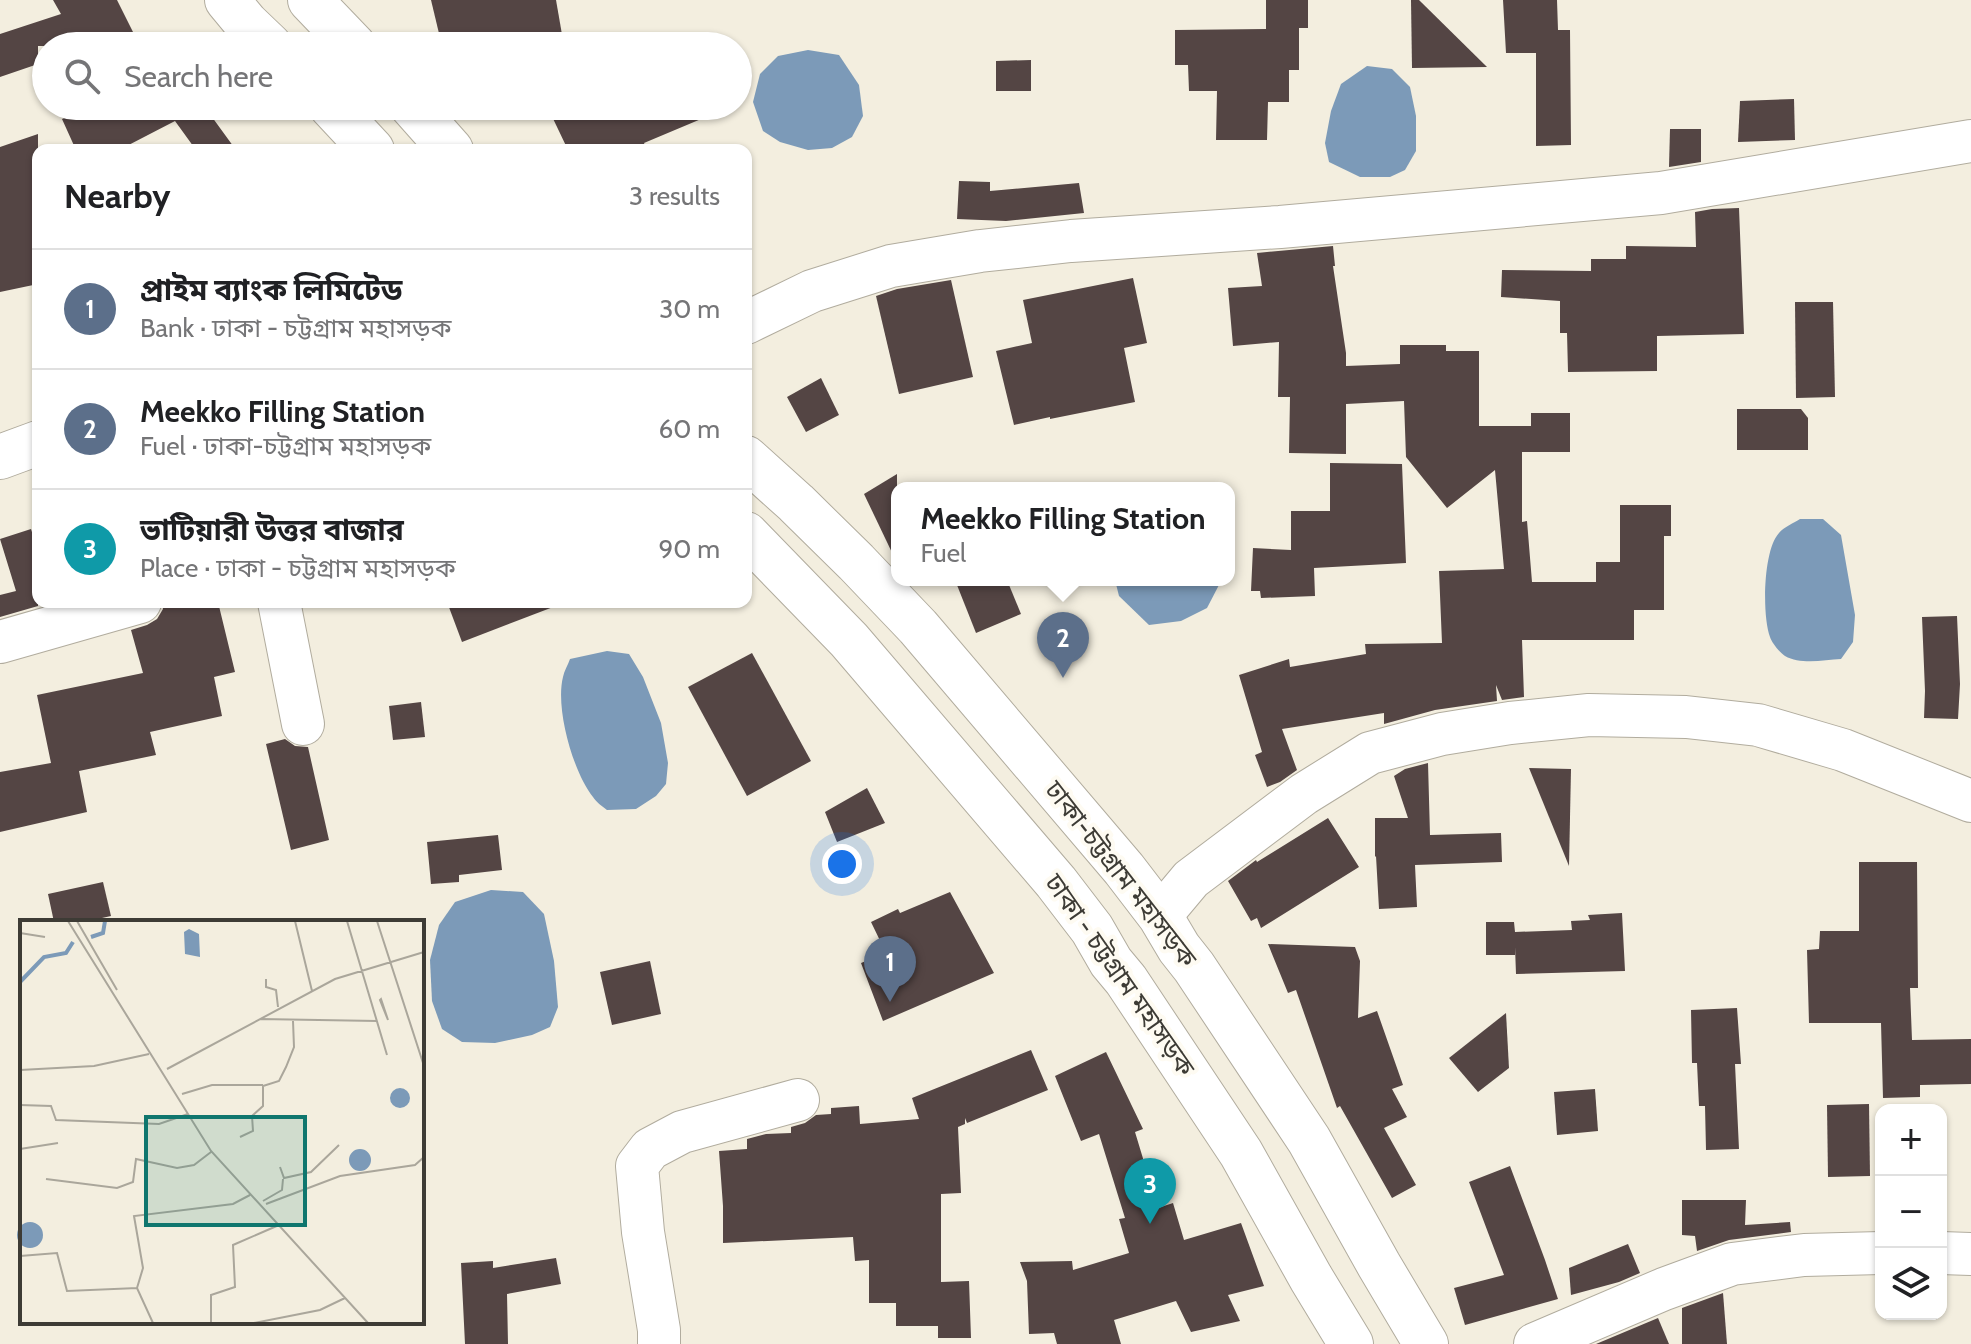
<!DOCTYPE html>
<html lang="en">
<head>
<meta charset="utf-8">
<style>
  :root { --surface:#fff; --page:#f6f6f6; --text:#202124; --muted:#757577; --line:#e0e0e0; --accent:#ea580c }
  body { margin:0; font-family:Cabin,"Noto Sans Bengali",sans-serif; background:var(--page); color:var(--text) }
  .controls { position:absolute; right:24px; bottom:24px; display:grid; overflow:hidden; border-radius:16px; box-shadow:0 2px 6px #0004 }
  .controls button { width:72px; height:72px; display:grid; place-items:center; padding:0; border:0; border-bottom:2px solid var(--line); background:var(--surface); color:var(--text); font:40px sans-serif }
  .you { position:absolute; left:842px; top:864px; width:28px; height:28px; margin:-20px; border:6px solid #fff; border-radius:50%; background:#1a73e8; box-shadow:0 0 0 12px #1a73e833 }
  .badge { display:grid; place-items:center; width:52px; height:52px; border-radius:50%; background:var(--accent); color:#fff; font-size:26px; font-weight:700 }
  .pin { position:absolute; translate:-50% -66px; filter:drop-shadow(0 2px 4px #0008) }
  .pin::after { content:''; position:absolute; top:42px; width:28px; height:24px; background:inherit; clip-path:polygon(0 0,100% 0,50% 100%) }
  .popup { position:absolute; left:891px; top:482px; width:344px; height:104px; box-sizing:border-box; display:grid; place-content:center; border-radius:16px; background:var(--surface); filter:drop-shadow(0 2px 6px #0005); font-size:26px; white-space:nowrap; color:var(--muted) }
  .popup b { font-size:30px; color:var(--text) }
  .popup::after { content:''; position:absolute; left:50%; top:100%; margin-left:-16px; border:16px solid transparent; border-top-color:var(--surface) }
  .list { margin:0; padding:0; list-style:none }
  h2 { display:flex; justify-content:space-between; align-items:center; height:104px; margin:0; padding:0 32px; font-size:34px }
  h2 small { font-size:26px; font-weight:400; color:var(--muted) }
  .list li { display:grid; grid-template-columns:52px 1fr auto; gap:24px; align-items:center; box-sizing:border-box; height:120px; padding:0 32px; border-top:2px solid var(--line) }
  .list b { display:block; font-size:30px; white-space:nowrap }
  .list p { margin:0; font-size:26px; white-space:nowrap; color:var(--muted) }
  .list em { font-size:26px; font-style:normal; color:var(--muted) }
  .icon { flex:none; width:44px; height:44px; fill:none; stroke:currentColor; stroke-width:2; stroke-linecap:round; stroke-linejoin:round }
  .map { position:relative; flex:none; width:1971px; height:1344px; overflow:hidden }
  .search { position:absolute; background:var(--surface); box-shadow:0 2px 6px #0004; left:32px; top:32px; width:720px; height:88px; display:flex; align-items:center; gap:20px; box-sizing:border-box; padding:0 28px; border-radius:44px; color:var(--muted); font-size:30px }
  .panel { position:absolute; background:var(--surface); box-shadow:0 2px 6px #0004; left:32px; top:144px; width:720px; height:464px; border-radius:16px }
  .map>svg:first-child { display:block }
  .water { fill:#7c9ab8 }
  .building { fill:#544544 }
  .lines { fill:none; stroke-linecap:round; stroke-linejoin:round }
  .minor-casing { stroke:#b1ac9e; stroke-width:44 }
  .major-casing { stroke:#b1ac9e; stroke-width:46 }
  .highway-casing { stroke:#b1ac9e; stroke-width:46 }
  .minor { stroke:#fff; stroke-width:42 }
  .major { stroke:#fff; stroke-width:44 }
  .highway { stroke:#fff; stroke-width:44 }
  .labels { text-anchor:middle; stroke-width:8; stroke-linejoin:round; paint-order:stroke }
  .street-label { font-size:26px; fill:#3d3b35; stroke:#fefbf2 }
  .inset-river { fill:none; stroke:#7c9ab8; stroke-width:4 }
  .inset-road { fill:none; stroke:#aaa69b; stroke-width:2 }
  .view { fill:#0f766e; fill-opacity:0.15; stroke:#0f766e; stroke-width:4 }
  .inset-edge { fill:none; stroke:#3d3b35; stroke-width:4 }
</style>
</head>
<body>
<div class="map">
<svg width="1971" height="1344" viewBox="0 0 1971 1344">
  <rect width="100%" height="100%" fill="#f3eedf"/>
  <g class="water">
    <polygon points="808,50 839,55 859,85 863,116 852,137 832,148 808,150 780,142 763,131 753,102 760,74 778,56"/>
    <polygon points="1367,66 1392,69 1410,87 1416,116 1416,151 1405,170 1390,177 1360,177 1329,162 1325,143 1331,111 1341,84"/>
    <path d="M1800,519H1823L1841,535L1855,615L1853,642L1841,659C1824,660 1801,665 1785,656C1780,653 1772,643 1770,637C1762,616 1763,550 1779,533C1784,527 1794,523 1800,519Z"/>
    <polygon points="1115,580 1219,580 1220,583 1207,608 1181,621 1149,625 1119,596"/>
    <path d="M607,651L629,654L643,677L661,723L668,763L666,784L656,796L636,809L607,810C602,806 596,802 593,797C573,772 555,708 563,677C564,671 568,665 570,659Z"/>
    <polygon points="491,890 523,892 544,914 554,961 558,1007 550,1027 532,1035 495,1043 462,1042 442,1029 432,1001 430,960 439,925 455,902"/>
  </g>
  <g class="building">
    <polygon points="53,0 117,0 140,46 38,46 38,64 0,77 0,34 61,14"/>
    <polygon points="431,0 556,0 564,46 442,46"/>
    <polygon points="1266,0 1308,0 1308,28 1299,28 1299,70 1289,70 1289,102 1268,102 1267,140 1216,140 1217,91 1189,91 1188,65 1175,65 1175,30 1266,29"/>
    <polygon points="1411,0 1419,0 1487,67 1412,68"/>
    <polygon points="1503,0 1557,0 1558,30 1570,30 1571,145 1536,146 1536,53 1506,53"/>
    <polygon points="1031,60 1031,91 996,91 996,61"/>
    <polygon points="1794,99 1795,140 1738,142 1740,101"/>
    <polygon points="95,106 204,106 236,150 196,150 175,121 119,150 76,150 62,119"/>
    <polygon points="547,106 732,106 644,143 647,150 568,150"/>
    <polygon points="1670,129 1701,129 1701,162 1669,167"/>
    <polygon points="38,134 38,284 0,292 0,147"/>
    <polygon points="959,181 990,182 990,191 1079,183 1084,213 1006,221 957,219"/>
    <polygon points="1739,208 1744,334 1657,336 1657,371 1568,372 1567,333 1560,333 1560,301 1501,297 1502,270 1591,271 1591,259 1626,259 1626,246 1696,247 1695,212 1712,209"/>
    <polygon points="1333,246 1335,266 1333,266 1346,353 1346,366 1400,364 1400,345 1446,345 1446,351 1479,351 1479,426 1531,426 1531,413 1570,413 1570,452 1522,452 1522,522 1527,521 1532,582 1596,582 1596,562 1620,562 1620,505 1671,505 1671,536 1664,536 1664,610 1634,610 1634,640 1522,640 1524,697 1502,700 1496,685 1497,701 1435,710 1384,724 1384,713 1282,729 1297,770 1280,782 1267,787 1255,755 1262,752 1239,675 1289,659 1290,667 1366,654 1365,644 1442,643 1439,571 1504,569 1495,470 1447,508 1406,457 1404,401 1346,404 1346,454 1289,453 1290,397 1278,397 1279,342 1233,346 1228,288 1262,286 1257,253"/>
    <polygon points="1133,278 1147,343 1124,348 1135,402 1050,419 1050,417 1014,425 996,351 1032,343 1023,300"/>
    <polygon points="951,280 973,377 899,394 876,296 897,289"/>
    <polygon points="1795,302 1833,302 1835,397 1796,398"/>
    <polygon points="821,378 839,415 806,432 787,397"/>
    <polygon points="1737,409 1801,409 1808,418 1808,450 1737,450"/>
    <polygon points="1330,463 1402,464 1406,563 1314,568 1315,596 1261,598 1260,591 1251,591 1253,548 1291,550 1291,511 1330,511"/>
    <polygon points="897,474 897,563 864,494"/>
    <polygon points="31,529 38,551 38,606 0,617 0,595 16,591 0,539"/>
    <polygon points="955,580 1007,580 1021,614 976,633"/>
    <polygon points="163,602 218,602 235,672 214,677 222,716 150,732 156,755 79,771 87,812 0,832 0,772 51,763 37,695 143,673 131,630 147,625 157,619 163,609"/>
    <polygon points="447,602 560,602 561,604 462,642"/>
    <polygon points="1957,616 1960,684 1958,719 1924,718 1925,691 1922,617"/>
    <polygon points="752,653 811,761 747,796 688,687"/>
    <polygon points="421,702 425,737 393,740 389,706"/>
    <polygon points="285,739 295,746 308,747 329,840 291,850 266,744"/>
    <polygon points="1428,763 1430,835 1501,833 1502,862 1415,865 1417,907 1379,909 1376,856 1375,857 1375,818 1408,818 1394,776 1405,769"/>
    <polygon points="1529,768 1571,769 1569,866"/>
    <polygon points="867,788 885,823 837,842 825,812"/>
    <polygon points="1328,818 1359,867 1261,928 1257,918 1251,921 1228,881 1256,860 1257,862"/>
    <polygon points="498,835 502,870 459,875 459,882 431,884 427,842"/>
    <polygon points="1859,862 1917,862 1918,988 1910,988 1912,1040 1971,1039 1971,1084 1920,1085 1920,1097 1883,1098 1881,1023 1809,1023 1807,950 1819,949 1820,931 1859,931"/>
    <polygon points="103,882 111,916 84,922 54,922 48,894"/>
    <polygon points="950,892 994,973 883,1021 861,963 886,953 871,922 898,909 900,913"/>
    <polygon points="1622,913 1625,971 1516,974 1515,947 1515,955 1486,955 1486,922 1514,922 1515,932 1572,930 1571,921 1590,920 1588,915"/>
    <polygon points="1268,944 1355,947 1360,961 1358,1018 1377,1011 1403,1085 1392,1089 1407,1117 1384,1128 1416,1185 1392,1198 1340,1106 1337,1108 1296,990 1288,993"/>
    <polygon points="650,961 661,1014 612,1025 600,972"/>
    <polygon points="1737,1008 1741,1064 1735,1064 1739,1149 1706,1150 1705,1106 1699,1106 1697,1063 1692,1063 1691,1010"/>
    <polygon points="1506,1013 1509,1068 1478,1092 1449,1058"/>
    <polygon points="1031,1050 1048,1090 967,1123 965,1118 965,1124 958,1127 961,1193 941,1194 941,1282 969,1281 971,1338 938,1338 938,1326 896,1326 896,1303 869,1303 869,1260 855,1261 853,1237 723,1243 723,1206 719,1151 747,1149 747,1139 766,1134 791,1133 791,1127 805,1123 816,1115 831,1114 831,1108 859,1106 860,1124 919,1119 912,1098"/>
    <polygon points="1106,1052 1143,1129 1135,1132 1158,1208 1173,1203 1184,1240 1241,1223 1264,1286 1228,1295 1240,1321 1191,1332 1176,1301 1114,1320 1121,1344 1057,1344 1054,1333 1029,1334 1027,1281 1020,1262 1072,1261 1073,1270 1129,1253 1119,1219 1125,1218 1099,1134 1081,1141 1055,1076"/>
    <polygon points="1595,1089 1598,1131 1557,1135 1554,1092"/>
    <polygon points="1869,1104 1870,1176 1828,1177 1827,1105"/>
    <polygon points="1510,1166 1545,1260 1558,1299 1465,1325 1454,1288 1504,1275 1469,1182"/>
    <polygon points="1682,1200 1746,1200 1745,1225 1790,1222 1791,1232 1729,1240 1697,1251 1695,1236 1682,1235"/>
    <polygon points="1628,1244 1640,1273 1619,1282 1571,1295 1569,1268"/>
    <polygon points="556,1258 561,1284 507,1294 508,1344 465,1344 461,1263 493,1261 493,1268"/>
    <polygon points="1723,1293 1727,1344 1682,1344 1682,1308"/>
    <polygon points="1658,1318 1669,1344 1596,1344"/>
  </g>
  <g class="lines">
    <g class="minor-casing">
      <g id="minor">
        <polyline points="746,323 812,291 891,266 980,251 1071,241 1280,227 1661,193 1971,141"/>
        <polyline points="279,602 303,724"/>
        <polyline points="0,642 140,602"/>
        <polyline points="1160,916 1191,879 1304,794 1370,753 1442,734 1510,723 1589,715 1686,717 1758,725 1843,750 1971,801"/>
        <polyline points="1941,1253 1971,1254"/>
        <polyline points="659,1344 659,1330 643,1232 637,1166 650,1149 682,1132 798,1100"/>
        <polyline points="1535,1344 1664,1289 1732,1264 1804,1255 1881,1253"/>
      </g>
    </g>
    <g class="major-casing">
      <polyline id="major" points="0,457 38,443"/>
    </g>
    <g class="highway-casing">
      <g id="highway">
        <polyline points="227,0 246,23 270,46"/>
        <polyline points="310,0 354,46"/>
        <polyline points="331,106 372,150"/>
        <polyline points="412,106 451,150"/>
        <polyline points="746,458 796,503 856,562 918,627 1124,869 1160,916 1179,948 1194,967 1309,1140 1379,1265 1426,1344"/>
        <polyline points="746,534 849,640 1056,882 1092,929 1111,962 1126,980 1241,1153 1311,1278 1351,1344"/>
      </g>
    </g>
    <use href="#minor" class="minor"/>
    <use href="#major" class="major"/>
    <use href="#highway" class="highway"/>
  </g>
  <g class="labels">
    <g class="street-label">
      <text transform="translate(1121 874) rotate(52)" y="9">ঢাকা-চট্টগ্রাম মহাসড়ক</text>
      <text transform="translate(1120 975) rotate(55)" y="9">ঢাকা - চট্টগ্রাম মহাসড়ক</text>
    </g>
  </g>
  <g transform="translate(20 920)">
    <rect width="404" height="404" fill="#f3eedf"/>
    <path d="M169,9L179,14L180,37L165,34L164,12ZM370 178a10 10 0 1 1 20 0a10 10 0 1 1-20 0ZM329 240a11 11 0 1 1 22 0a11 11 0 1 1-22 0ZM-3 315a13 13 0 1 1 26 0a13 13 0 1 1-26 0Z" fill="#7c9ab8"/>
    <path class="inset-river" d="M71,17L83,13L85,1M0,62L24,37L46,33L53,22"/>
    <path class="inset-road" d="M48,1L191,231L348,403M57,1L97,70M275,1L292,71M327,1L367,135M357,1L404,146M0,13L25,17M246,59V67L256,70L258,87M361,79L368,100L360,80ZM240,99L357,101M147,149L315,59L404,32M0,150L74,146L129,134M162,174L192,165H243M0,185L31,186L36,200L139,204L168,194M220,217L233,211L232,196L243,186V166L259,161L266,147L274,127L273,101M0,229L38,223M260,247L264,258L291,252L319,225M26,259L97,268L113,262L116,239L157,248L174,245L191,232M243,281L262,270L263,259M246,284L320,256L395,245L404,237M0,336L37,333L47,371L117,368L133,403M117,368L123,348L114,296L213,284L230,275M191,403V375L215,367L213,325L259,305M234,403L300,390L325,378"/>
    <path class="view" d="M126,197H285V305H126Z"/>
    <rect width="404" height="404" class="inset-edge"/>
  </g>
</svg>
<div class="controls">
<button>+</button>
<button>−</button>
<button><svg class="icon" aria-label="layers" viewBox="0 0 24 24"><path d="M12 4l9 5-9 5-9-5zM3 14l9 5 9-5"/></svg></button>
</div>
<div class="you"></div>
<div class="pin badge" style="left:890px;top:1002px;background:#5c6f8a">1</div>
<div class="pin badge" style="left:1063px;top:678px;background:#5c6f8a">2</div>
<div class="popup"><b>Meekko Filling Station</b>Fuel</div>
<div class="pin badge" style="left:1150px;top:1224px;background:#0f9aa8">3</div>
<div class="search"><svg class="icon" aria-label="search" viewBox="0 0 24 24"><circle cx="10" cy="10" r="6"/><path d="M15 15l6 6"/></svg>Search here</div>
<section class="panel">
<h2>Nearby<small>3 results</small></h2>
<ul class="list">
<li><span class="badge" style="background:#5c6f8a">1</span><div><b>প্রাইম ব্যাংক লিমিটেড</b><p>Bank · ঢাকা - চট্টগ্রাম মহাসড়ক</p></div><em>30 m</em></li>
<li><span class="badge" style="background:#5c6f8a">2</span><div><b>Meekko Filling Station</b><p>Fuel · ঢাকা-চট্টগ্রাম মহাসড়ক</p></div><em>60 m</em></li>
<li><span class="badge" style="background:#0f9aa8">3</span><div><b>ভাটিয়ারী উত্তর বাজার</b><p>Place · ঢাকা - চট্টগ্রাম মহাসড়ক</p></div><em>90 m</em></li>
</ul>
</section>
</div>
</body>
</html>
